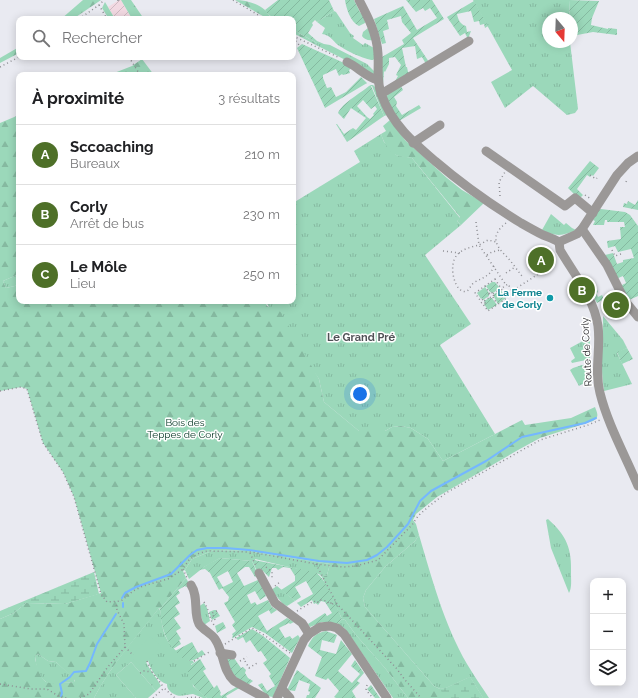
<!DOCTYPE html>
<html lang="fr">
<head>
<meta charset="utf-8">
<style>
  :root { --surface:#fff; --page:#f2f2f2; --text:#202124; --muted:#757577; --line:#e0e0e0; --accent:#4e7028 }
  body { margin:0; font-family:Raleway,sans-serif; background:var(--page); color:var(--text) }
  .controls { position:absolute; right:12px; bottom:12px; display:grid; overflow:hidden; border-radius:8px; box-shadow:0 2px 10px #0003 }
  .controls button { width:36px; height:36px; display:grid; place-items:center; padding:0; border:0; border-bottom:1px solid var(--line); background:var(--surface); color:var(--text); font:20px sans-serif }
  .compass { position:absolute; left:542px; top:12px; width:36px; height:36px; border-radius:50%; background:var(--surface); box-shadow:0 2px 10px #0003; rotate:161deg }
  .you { position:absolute; left:360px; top:394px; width:14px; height:14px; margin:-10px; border:3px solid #fff; border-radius:50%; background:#1a73e8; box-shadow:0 0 0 6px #1a73e833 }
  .badge { display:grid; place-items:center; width:26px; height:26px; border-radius:50%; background:var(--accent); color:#fff; font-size:13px; font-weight:700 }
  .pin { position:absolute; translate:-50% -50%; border:2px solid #fff; box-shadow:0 1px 4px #0006 }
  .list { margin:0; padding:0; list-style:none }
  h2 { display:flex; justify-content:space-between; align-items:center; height:52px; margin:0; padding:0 16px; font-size:17px }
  h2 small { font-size:13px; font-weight:400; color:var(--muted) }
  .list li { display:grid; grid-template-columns:26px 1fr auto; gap:12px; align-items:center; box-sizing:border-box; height:60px; padding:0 16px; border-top:1px solid var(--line) }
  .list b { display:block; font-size:15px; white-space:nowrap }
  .list p { margin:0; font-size:13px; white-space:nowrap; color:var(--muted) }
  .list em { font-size:13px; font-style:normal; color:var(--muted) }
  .icon { flex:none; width:22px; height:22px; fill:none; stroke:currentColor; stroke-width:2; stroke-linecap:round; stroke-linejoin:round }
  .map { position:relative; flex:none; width:638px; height:698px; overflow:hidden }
  .search { position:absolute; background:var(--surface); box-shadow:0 2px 10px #0003; left:16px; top:16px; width:280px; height:44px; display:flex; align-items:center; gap:10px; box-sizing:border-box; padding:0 14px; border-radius:8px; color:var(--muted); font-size:15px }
  .panel { position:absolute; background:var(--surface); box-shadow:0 2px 10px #0003; left:16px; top:72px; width:280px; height:232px; border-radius:8px }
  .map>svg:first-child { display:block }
  .industrial { fill:url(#industrial-furrows) }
  .grass { fill:url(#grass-tufts) }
  .forest { fill:url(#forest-firs); fill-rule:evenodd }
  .wetland { fill:url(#wetland-marsh) }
  .garden { fill:url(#garden-furrows); fill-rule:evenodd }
  .pitch { fill:#9bd8ba }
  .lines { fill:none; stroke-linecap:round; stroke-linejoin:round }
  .stream { stroke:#74b7ff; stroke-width:2 }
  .path { stroke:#8e8e93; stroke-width:1.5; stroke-dasharray:1 3; stroke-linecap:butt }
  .minor { stroke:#9b9897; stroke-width:9 }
  .culture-dot { fill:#0f9aa8; stroke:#fff; stroke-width:1.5 }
  .labels { text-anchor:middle; stroke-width:3; stroke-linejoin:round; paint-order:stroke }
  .culture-label { font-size:10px; font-weight:bold; fill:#0d838f; stroke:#fff; text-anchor:end }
  .street-label { font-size:10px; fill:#212124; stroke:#fff }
  .park-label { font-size:10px; fill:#023522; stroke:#fff }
  .neighbourhood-label { font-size:11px; font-weight:bold; fill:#515257; stroke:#fff }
</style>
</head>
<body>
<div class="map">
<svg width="638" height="698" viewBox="0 0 638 698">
  <defs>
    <pattern id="industrial-furrows" width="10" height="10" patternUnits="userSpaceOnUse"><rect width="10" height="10" fill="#f2d9e2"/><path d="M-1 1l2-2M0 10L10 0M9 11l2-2" fill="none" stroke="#cfbac2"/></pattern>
    <pattern id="grass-tufts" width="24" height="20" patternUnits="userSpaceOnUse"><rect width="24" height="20" fill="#9bd8ba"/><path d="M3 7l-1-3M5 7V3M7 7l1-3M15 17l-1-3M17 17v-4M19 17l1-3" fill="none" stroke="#85b9a0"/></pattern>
    <pattern id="forest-firs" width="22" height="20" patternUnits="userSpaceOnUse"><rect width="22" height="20" fill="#9bd8ba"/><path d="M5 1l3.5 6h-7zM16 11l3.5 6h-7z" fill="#85b9a0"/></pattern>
    <pattern id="wetland-marsh" width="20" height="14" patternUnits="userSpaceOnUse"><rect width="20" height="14" fill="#9bd8ba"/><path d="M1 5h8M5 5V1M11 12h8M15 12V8" fill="none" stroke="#85b9a0"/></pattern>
    <pattern id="garden-furrows" width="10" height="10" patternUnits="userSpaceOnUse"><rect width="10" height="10" fill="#9bd8ba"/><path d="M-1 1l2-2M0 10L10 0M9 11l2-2" fill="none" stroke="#85b9a0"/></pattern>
  </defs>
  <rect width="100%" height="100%" fill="#e9eaf1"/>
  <polygon class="industrial" points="119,0 121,0 131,17 128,19 115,19 108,7"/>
  <g class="grass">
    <polygon points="473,0 570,0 569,18 548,18 548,42 570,42 578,109 575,113 567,115 533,86 505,108 491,82 512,70"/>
    <path d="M334,11L336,12L350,33L354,36L353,38L363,45L365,43L374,48L375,58L373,60C365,60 345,50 338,45C332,40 330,35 322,34L325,28L317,22Z"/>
    <path d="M368,28L373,40C368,41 364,39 362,36L363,32Z"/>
    <polygon points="317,41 324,44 330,45 367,64 376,73 375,75 316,45"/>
    <polygon points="371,85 373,85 375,87 387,115 384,116 372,86 369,86"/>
    <polygon points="381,134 384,142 396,155 412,158 460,218 457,221 461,225 425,255 471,324 440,345 495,434 443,461 428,439 411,428 401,426 392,427 385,431 359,431 324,402 319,379 265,301 293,301 293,203 360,162 354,151"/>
    <path d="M551,214L564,225L566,223L572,228L576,230C563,236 556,237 542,230Z"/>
    <polygon points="19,274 19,285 6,288 3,281"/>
    <path d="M603,316L623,340L627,348L617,353L632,384L604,391C600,366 603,341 603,316Z"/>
    <polygon points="590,337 590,358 586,360 572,363 571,361 575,358 570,348"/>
    <polygon points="582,365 590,366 591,379 579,386 570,370 573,368"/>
    <path d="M548,519C567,536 572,549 571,574C571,580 572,588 569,593L551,548L546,520Z"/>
    <path d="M419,535C432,579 444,624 467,664C474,676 482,687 489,698H483L470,677L446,688L440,689L434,686L365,607L363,598L366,590L385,567L415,541Z"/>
    <polygon points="214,550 248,551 330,564 327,575 322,577 319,574 255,559 260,572 258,573 252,561 220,558 204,567 189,579 185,570 192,559"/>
    <polygon points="277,586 295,601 287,606 283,604 271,590"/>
    <polygon points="204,603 207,608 210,621 204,625 198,607"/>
    <path d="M159,608C161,612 161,618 162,624C165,643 175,651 190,661H193L194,663L191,664L193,686L207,698H203L193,694C184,695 180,698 172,693C169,690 167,689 167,684C158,682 150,669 148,660L161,646L142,667L146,662C151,672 156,677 161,686L156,691L131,662L116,675L136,698H94C110,666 137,636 159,608Z"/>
    <polygon points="342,619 345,620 356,635 385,668 408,698 393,698 348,633 344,628 337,624"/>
    <path d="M38,654L48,661L56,662L75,679L74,682C67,682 58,684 52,684C39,682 36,666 35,656Z"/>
  </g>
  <g class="forest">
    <polygon points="83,0 101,0 73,19 61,19"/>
    <polygon points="121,0 131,0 144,19 128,19 131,17"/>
    <path d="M235,0C245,0 257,3 265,10C268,13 269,16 274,19H268Z"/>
    <polygon points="105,2 115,19 109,19 102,8"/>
    <polygon points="293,30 317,43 316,45 293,33"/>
    <polygon points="19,47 19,53 0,63 0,58"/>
    <polygon points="142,59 154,75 109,75 132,66"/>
    <path d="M19,115V274L3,281L6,288L19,285V301H265L267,306L280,311L319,379L324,402L359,431H385L392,427L401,426L411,428L428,439L443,461L522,420L525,425L571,418L595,407C597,413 600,417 593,421L540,438L518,450L437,497L416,514L413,520L416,524L419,535L415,541L385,567L366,590L363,598L365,607L434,686L440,689L446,688L470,677L483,698H408L385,668L356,635L345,620L342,619L322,577L327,575L330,564L248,551L214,550L192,559L185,570L183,571L186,578L160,609L159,608C137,637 110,666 94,698H0V619L14,613L26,603L65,604L101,593L74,497L63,472L43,443L27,389L21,387L0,391V123ZM38,654L48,661L56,662L75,680L74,682C45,683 44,689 35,659V656Z"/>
    <path d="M390,120L405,140L447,178L462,190L484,203L461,225L457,221L460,217L412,158C407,157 401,157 396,155C389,152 383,141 381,134L386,131L383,126Z"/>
  </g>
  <g class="wetland">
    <polygon points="94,572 99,594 65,604 26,603 14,613 0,619 0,611"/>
    <polygon points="470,677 483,698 445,698 440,689 446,688"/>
  </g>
  <g class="garden">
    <path d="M278,0H329L334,11L317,22L315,20L312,23L313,25L308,33L317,41V43L293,30V19C281,19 272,21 265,10Z"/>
    <path d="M345,0H354L360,12L366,19L365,23L359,26C350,22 346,7 345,0Z"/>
    <polygon points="406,0 432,0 444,19 413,38 429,62 426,64 422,57 417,59 415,46 402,48 406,67 407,67 408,72 415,71 394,83 398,76 396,75 401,65 395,57 389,58 389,64 385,72 384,71 383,85 381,77 382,57 404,44 402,40 411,33 402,22 401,16 387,20 389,29 383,31 386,43 382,44 374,19 403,6 417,30 437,18 430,8 425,11 423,8 416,12"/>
    <polygon points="570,0 599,1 592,18 591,25 608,29 608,28 617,29 617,35 593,32 572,36 572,18 569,18"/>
    <path d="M474,1L488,26L485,28L484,24L480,25L479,21L474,22L471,11L457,14C458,20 461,25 466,26L467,32L471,31L468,39L465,33L460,36L447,17Z"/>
    <polygon points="302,44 353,67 349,70 350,73 343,75 342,74 339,76 336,69 323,75 323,78 327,88 331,87 336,97 346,92 361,77 367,83 325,108 297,48"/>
    <path d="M369,86H371L384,116L347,142L336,124H337L344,134L353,128L356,130L366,118L351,108L344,119L338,113C342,103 361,93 369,86ZM363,100L371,109L375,106L377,109L373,114L374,115L370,119L367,117L357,106Z"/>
    <polygon points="401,86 403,90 394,97 397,102 396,106 402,115 419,105 421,108 399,121 386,98 388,94"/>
    <polygon points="590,161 599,168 593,176 592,175 590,177 587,175 577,189 583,195 579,199 568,188"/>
    <polygon points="638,200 638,210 623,207 624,203 627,204 628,201 635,205"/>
    <polygon points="601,209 625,212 630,215 638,226 638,296 629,300 620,286 626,283 623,276 616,279 605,255 613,253 617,264 623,262 623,260 634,258 631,249 618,252 615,246 608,248 607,241 621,239 620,227 625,227 624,222 607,222 607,220 605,220 604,225 593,225 595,221 593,220 598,211"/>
    <polygon points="589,280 592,288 596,287 598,292 596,293 598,297 602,295 604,299 597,303 585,281"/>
    <polygon points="492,282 495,282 500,288 493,293 490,292 486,286"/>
    <polygon points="485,287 489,293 489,296 483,300 482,298 481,299 477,293"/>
    <polygon points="501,290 506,298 498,304 494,297 494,294"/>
    <polygon points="489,298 492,298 497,305 488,310 484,304 485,303 484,301"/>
    <polygon points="627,348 633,359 622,364 617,352"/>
    <path d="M220,558L252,561L258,575L255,577L249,567H245L237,573L244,586L260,579L266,596L260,600L255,591L247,595L251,604L255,602L257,605L268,600L272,607L277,610L271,614L269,610L258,616L267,631L287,618L294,622L290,624L289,623L279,628L285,638L290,636L292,639L298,635L300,638L292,653L265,633L252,627L233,638L232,637L233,636L232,634L236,631L232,625L235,622L224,603L228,601L229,597L222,588L219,590L210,573L205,569L199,570L210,563ZM228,571L233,582L223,587L217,577Z"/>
    <path d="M254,560L315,572C327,579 336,606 342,619L337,624L322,622L310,627L308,624L325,613L327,616L332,613L325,602L321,601L318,605L316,603L314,604L312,600L301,607L297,603L313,594L306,581L295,587L301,597L295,601L281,590L295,581V576L290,568L283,567L278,570L276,568H272L269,577L263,571L260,572Z"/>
    <path d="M186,578L190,585L186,587L185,586L178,590L180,593L176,596L180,603L175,606L180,614L174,618L181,628L176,631L181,639L179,640L181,644L173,649C164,637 161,624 160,609Z"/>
    <polygon points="214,610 216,610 220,616 212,620 209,612"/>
    <polygon points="223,622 226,628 217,633 215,626"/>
    <polygon points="252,629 263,636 290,658 273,697 267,696 258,685 262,683 267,691 275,686 269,676 271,674 263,663 267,660 261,651 258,652 250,640 246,643 243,637 238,640 236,638"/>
    <path d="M326,631L337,635L334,643L322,640L320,650L336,654L341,640L352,654L338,671L352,683L360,674L351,666L355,660L364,673L357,681L360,683L352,691L356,698H336L334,697L339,691L328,678L326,680L315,676L322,657L308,646C312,637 316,633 326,631Z"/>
    <path d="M192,642L198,653L202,650L205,654C190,663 188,664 175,651Z"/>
    <path d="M227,658H234L241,668L243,667L246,670L245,673L248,678L253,681L248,685C237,679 227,672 227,658Z"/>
    <path d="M200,659L206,669L203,671L214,688L217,685L221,693L220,694L221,696L238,686L241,687L226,696L227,698H207C197,690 187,682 188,667Z"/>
    <polygon points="297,670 321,688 315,698 306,698 307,695 309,695 310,692 308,691 310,684 299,680 295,691 287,690"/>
    <polygon points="371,685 380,698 375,698 367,689"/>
  </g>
  <g class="pitch">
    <polygon points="150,636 161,646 142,667 131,657"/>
    <polygon points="131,662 156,691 148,698 136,698 116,675"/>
  </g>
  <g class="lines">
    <g class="stream">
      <polyline points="122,598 125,593 136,587 171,574 190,555 197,550 207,548 226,548 249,550 319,561 347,563 367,560 377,555 387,547 408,524 420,501 431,491 486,461 522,437 585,423 596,418"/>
      <polyline points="123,607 123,603"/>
      <polyline points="61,696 62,693 60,684 70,677 74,672 86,671 90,663 97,644 116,614"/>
    </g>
    <g class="path">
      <polyline points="118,0 118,1"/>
      <polyline points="233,0 265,19"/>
      <polyline points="99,5 107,19"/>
      <polyline points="79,19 99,5 104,0"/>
      <polyline points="293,36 340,58"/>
      <polyline points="293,38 300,46"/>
      <polyline points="129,57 140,75"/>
      <polyline points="0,67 19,57"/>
      <polyline points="590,175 596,179 597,178"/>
      <polyline points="626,182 627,180"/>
      <polyline points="585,195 591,199"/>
      <polyline points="500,196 499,182 505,172"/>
      <polyline points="476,222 479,245 488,240 496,242"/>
      <path d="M506,223C491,235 494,244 506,256C512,262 517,270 522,276"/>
      <polyline points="612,250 615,256 621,254"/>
      <polyline points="443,251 460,253"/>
      <polyline points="487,255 492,252 500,250"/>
      <path d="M494,266C490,276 484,277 475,282C471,284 470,289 467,291C456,296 447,266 457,255C462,249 471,247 479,245L506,285"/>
      <polyline points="506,273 515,267"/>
      <polygon points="495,279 507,298 488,311 483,304 485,303 482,299 480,300 475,293"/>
      <polyline points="485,286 490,294"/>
      <circle cx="491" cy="295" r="2.5"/>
      <polyline points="493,294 508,284 512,291 554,264"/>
      <polyline points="493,297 497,304"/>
      <polyline points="481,303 490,297"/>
      <polyline points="0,391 21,387 27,389 43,443 63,472 74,497 101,594 107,602 121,601 133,591 143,586 168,579 182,570 189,560 197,554 207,551 251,552 316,564 343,567 356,566 378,560 412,525 418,516 428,507 446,493 540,440 588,425 600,420"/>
      <polyline points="250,553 256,566"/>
      <polyline points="316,564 337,604 397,669 405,680 421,698"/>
      <polyline points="266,567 272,572 272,578"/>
      <polyline points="183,569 187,578"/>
      <polyline points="275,586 280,582"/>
      <path d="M204,602C209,609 209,618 214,625"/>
      <polyline points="297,611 314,601 317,603 320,600 327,601 329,604 331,603 331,605 336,602"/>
      <polyline points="215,620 212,613 217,611"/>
      <polyline points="225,644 252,628 264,635 290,653"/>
      <polyline points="125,647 133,655"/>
      <path d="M147,661C151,672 158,679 164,688"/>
      <polyline points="194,661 211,651"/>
      <polyline points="240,661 247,657"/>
      <polyline points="245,661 249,668 257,663"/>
      <polyline points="140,673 144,671 152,672"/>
      <polyline points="0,684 31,689 47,689 60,697 67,698"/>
      <polyline points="367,685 366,690 373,698"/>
      <polyline points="80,698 89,694 107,668 125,647 124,624 117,610 116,602"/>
      <polyline points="153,698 164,688 175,698"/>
      <polyline points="187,698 194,697 200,698"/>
    </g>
    <g class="minor">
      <path d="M359,0C368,17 377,34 378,54C379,68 376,82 382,96C392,124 413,142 435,161C463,185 490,204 521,223C528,227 535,231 543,235C548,237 554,239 559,242"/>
      <path d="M347,62C358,67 366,77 378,80"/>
      <polyline points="381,94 469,41"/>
      <polyline points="413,143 440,125"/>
      <polyline points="486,151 565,206 575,198 593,213"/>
      <polyline points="582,229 607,265 625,301 638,317"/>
      <path d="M559,242L560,250C574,274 594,298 598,326C601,348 594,371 600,393C608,425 625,455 638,486"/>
      <polyline points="559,242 577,234 582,229 617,175 628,163 638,156"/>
      <polyline points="259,573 275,603 302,623 309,634"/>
      <path d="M191,585C199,597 193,612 199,624C203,630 211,633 215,639C224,652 222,670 234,681L265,698"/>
      <polyline points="220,653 232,655"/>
      <polyline points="282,689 290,698"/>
      <polyline points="277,698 304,640 309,634 320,627 330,626 337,628 344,634 387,698"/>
    </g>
  </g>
  <circle class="culture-dot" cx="550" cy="298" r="4"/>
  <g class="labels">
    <g class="culture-label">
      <text x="542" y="296">La Ferme<tspan x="542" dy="12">de Corly</tspan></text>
    </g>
    <g class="street-label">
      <text transform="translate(586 352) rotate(-93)" y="4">Route de Corly</text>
    </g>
    <g class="park-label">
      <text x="185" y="426">Bois des<tspan x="185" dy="12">Teppes de Corly</tspan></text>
    </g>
    <g class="neighbourhood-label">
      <text x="361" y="341">Le Grand Pré</text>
    </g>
  </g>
</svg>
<div class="controls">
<button>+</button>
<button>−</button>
<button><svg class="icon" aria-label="layers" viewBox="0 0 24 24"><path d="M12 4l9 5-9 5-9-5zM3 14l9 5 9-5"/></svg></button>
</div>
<svg class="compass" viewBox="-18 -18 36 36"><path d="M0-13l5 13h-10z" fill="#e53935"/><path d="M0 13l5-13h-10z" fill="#757577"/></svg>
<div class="you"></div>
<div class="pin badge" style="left:541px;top:260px">A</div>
<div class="pin badge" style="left:582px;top:290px">B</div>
<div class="pin badge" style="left:616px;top:305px">C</div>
<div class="search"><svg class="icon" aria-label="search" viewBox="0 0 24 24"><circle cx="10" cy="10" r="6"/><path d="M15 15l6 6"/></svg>Rechercher</div>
<section class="panel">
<h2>À proximité<small>3 résultats</small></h2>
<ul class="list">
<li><span class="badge">A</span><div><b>Sccoaching</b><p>Bureaux</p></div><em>210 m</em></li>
<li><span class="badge">B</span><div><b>Corly</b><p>Arrêt de bus</p></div><em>230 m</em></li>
<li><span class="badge">C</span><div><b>Le Môle</b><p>Lieu</p></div><em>250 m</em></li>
</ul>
</section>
</div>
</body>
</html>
